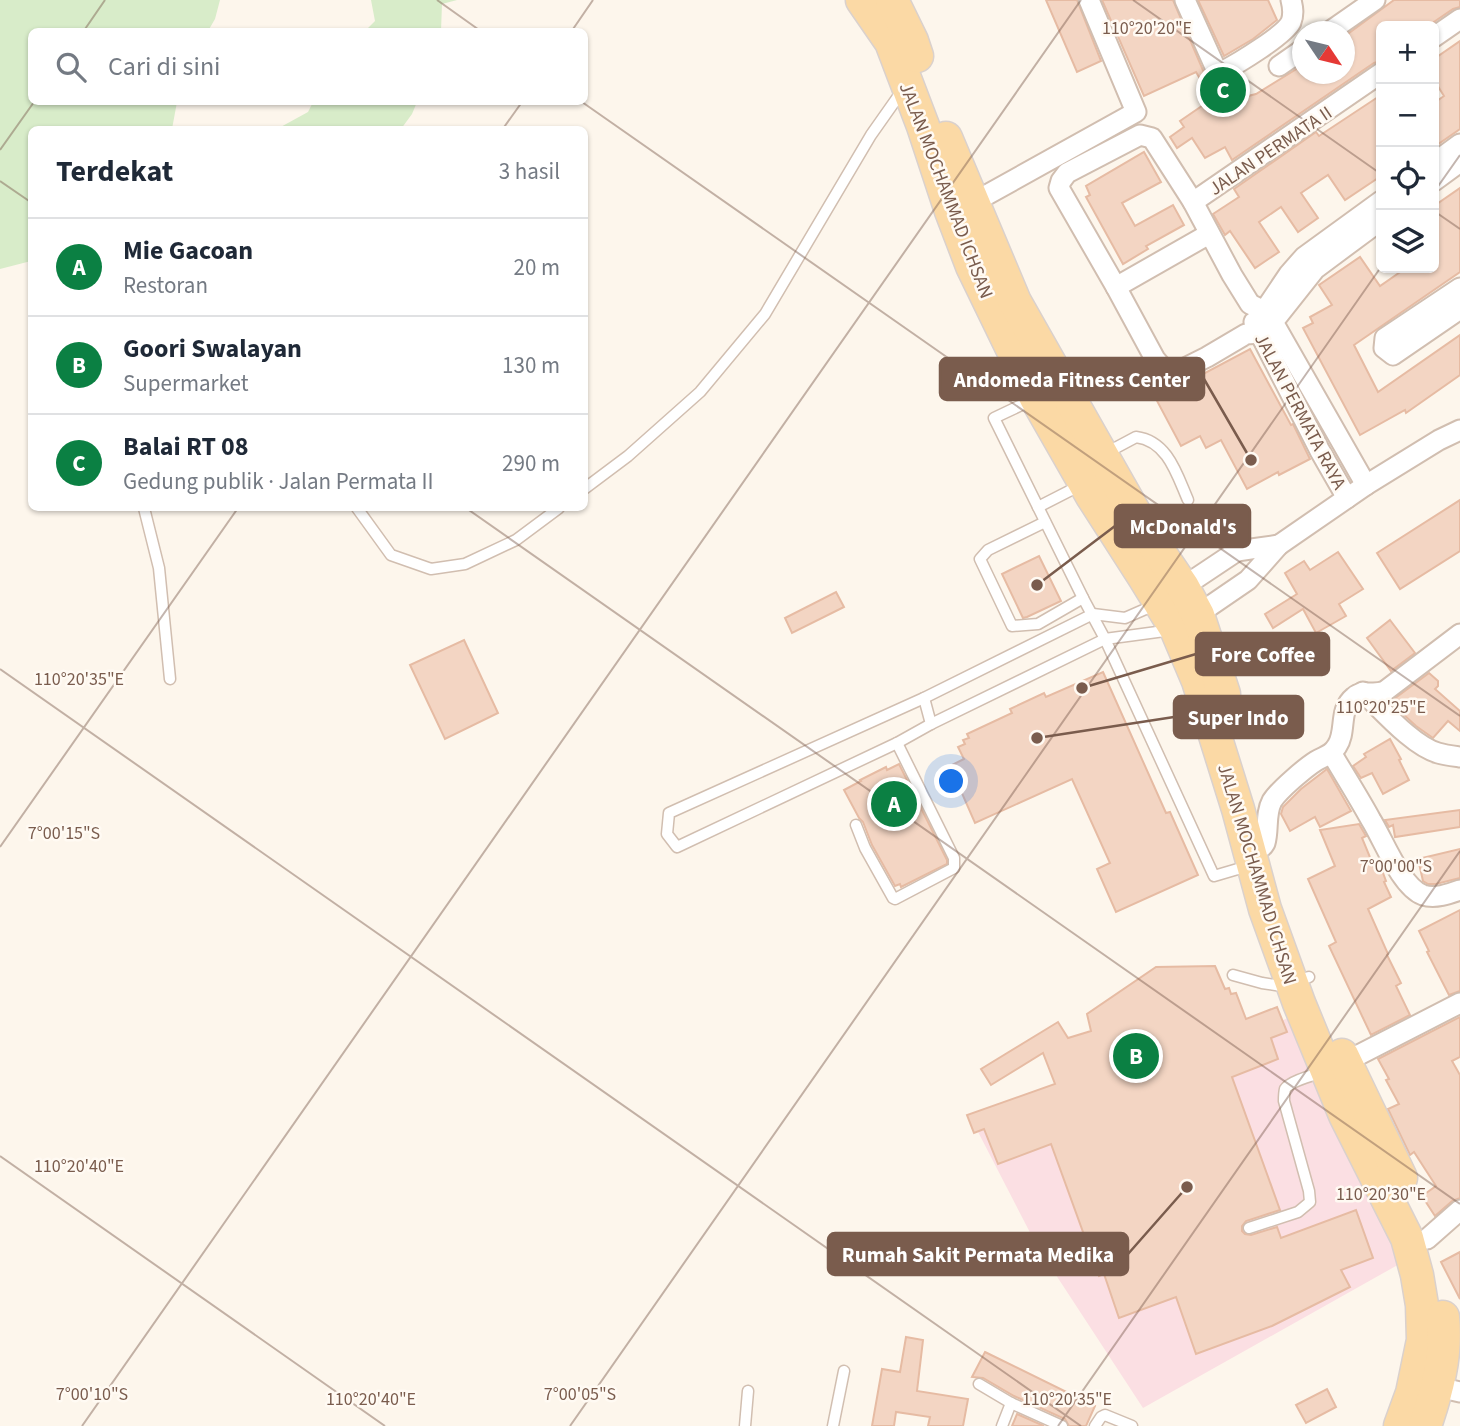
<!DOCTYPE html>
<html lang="id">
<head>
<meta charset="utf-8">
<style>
  :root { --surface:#fff; --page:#f6f6f7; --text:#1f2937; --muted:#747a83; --line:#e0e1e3; --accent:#0b8043 }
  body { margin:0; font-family:"Source Sans 3",sans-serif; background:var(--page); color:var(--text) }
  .controls { position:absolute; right:21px; top:21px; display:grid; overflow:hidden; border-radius:10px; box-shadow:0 2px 5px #0004 }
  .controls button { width:63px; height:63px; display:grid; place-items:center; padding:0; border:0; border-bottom:2px solid var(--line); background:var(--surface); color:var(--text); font:35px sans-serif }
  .compass { position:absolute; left:1292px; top:21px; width:63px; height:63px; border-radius:50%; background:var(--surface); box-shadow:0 2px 5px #0004; rotate:125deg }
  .you { position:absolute; left:952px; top:782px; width:24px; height:24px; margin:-18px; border:5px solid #fff; border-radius:50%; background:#1a73e8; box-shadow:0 0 0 10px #1a73e833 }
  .badge { display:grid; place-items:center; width:46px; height:46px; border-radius:50%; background:var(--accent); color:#fff; font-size:23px; font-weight:700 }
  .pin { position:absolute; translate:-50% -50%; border:4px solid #fff; box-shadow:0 2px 7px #0006 }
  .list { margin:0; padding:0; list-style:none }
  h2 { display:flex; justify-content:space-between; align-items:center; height:91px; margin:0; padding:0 28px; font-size:30px }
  h2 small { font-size:23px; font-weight:400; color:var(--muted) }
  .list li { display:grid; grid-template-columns:46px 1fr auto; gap:21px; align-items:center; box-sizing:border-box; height:98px; padding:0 28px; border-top:2px solid var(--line) }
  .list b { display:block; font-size:26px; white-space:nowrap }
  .list p { margin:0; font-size:23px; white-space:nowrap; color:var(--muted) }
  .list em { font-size:23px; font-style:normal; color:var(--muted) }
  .icon { flex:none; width:38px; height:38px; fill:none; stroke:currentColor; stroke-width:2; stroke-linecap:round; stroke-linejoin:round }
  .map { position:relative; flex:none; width:1460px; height:1426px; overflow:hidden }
  .search { position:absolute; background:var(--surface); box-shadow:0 2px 5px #0004; left:28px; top:28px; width:560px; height:77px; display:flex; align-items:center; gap:18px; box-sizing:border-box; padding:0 24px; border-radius:10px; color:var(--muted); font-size:26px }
  .panel { position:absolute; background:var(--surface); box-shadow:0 2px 5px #0004; left:28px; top:126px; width:560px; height:385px; border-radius:10px }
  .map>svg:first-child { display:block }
  .medical { fill:#fbdfe3 }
  .green { fill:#d8ecc9 }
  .building { fill:#f3d5c3; stroke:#e6bba3; stroke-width:2 }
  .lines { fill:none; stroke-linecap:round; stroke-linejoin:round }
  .lane-casing { stroke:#d1beb0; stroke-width:13 }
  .street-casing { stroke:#d1beb0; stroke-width:23 }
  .primary-casing { stroke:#dad1cd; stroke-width:35 }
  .lane { stroke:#fff; stroke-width:10 }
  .street { stroke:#fff; stroke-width:19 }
  .primary { stroke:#fbd9a5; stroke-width:32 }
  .ticks { fill:none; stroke:#7a5c4d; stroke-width:2; stroke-opacity:0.45 }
  .labels { text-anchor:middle; stroke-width:5; stroke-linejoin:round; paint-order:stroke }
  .street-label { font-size:19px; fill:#7a5c4d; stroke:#fffaf3 }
  .ticks-label { font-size:18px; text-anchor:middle; fill:#7a5c4d; stroke:#fffaf3; stroke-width:5; stroke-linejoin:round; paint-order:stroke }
  .leader { fill:none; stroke:#7a5c4d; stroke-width:2.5 }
  .callout-dot { fill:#7a5c4d; stroke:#fffaf3; stroke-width:2.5 }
  .callout { fill:#7a5c4d; stroke:#7a5c4d; stroke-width:2.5 }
  .callout-label { font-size:21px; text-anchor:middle; font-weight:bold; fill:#fff }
</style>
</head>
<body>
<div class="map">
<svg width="1460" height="1426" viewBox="0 0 1460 1426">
  <rect width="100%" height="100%" fill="#fdf6ec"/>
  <polygon class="medical" points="1288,1018 1403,1262 1143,1408 1037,1246 976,1128 1215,1049"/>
  <g class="green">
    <polygon points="0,0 220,0 215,19 208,31 32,32 32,102 177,102 172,129 32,130 31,261 0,269"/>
    <polygon points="371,0 457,0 442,4 441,31 365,31 375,21"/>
    <polygon points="313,102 417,102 412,114 401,129 277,129 308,112"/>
  </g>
  <g class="building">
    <polygon points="1046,0 1077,0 1101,61 1077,72"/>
    <polygon points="1102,0 1173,0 1205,75 1208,79 1220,83 1228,82 1233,79 1244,97 1256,94 1303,65 1303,74 1345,74 1345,36 1394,0 1460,0 1460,7 1453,9 1428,26 1381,26 1381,61 1374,63 1232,160 1225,147 1205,158 1192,138 1177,148 1170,137 1184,127 1180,121 1212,99 1196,72 1144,96"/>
    <polygon points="1198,0 1268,0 1277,20 1253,39 1224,56"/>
    <polygon points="1460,41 1460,129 1434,147 1434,103 1444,96 1434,80 1434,59"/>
    <polygon points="1381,95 1381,176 1345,200 1328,175 1301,193 1318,218 1298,232 1281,207 1259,222 1279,252 1255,268 1230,231 1225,235 1213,214 1239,197 1234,189 1316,132 1319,136"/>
    <polygon points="1144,152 1161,182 1122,203 1135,226 1173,205 1184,225 1146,246 1148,249 1123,264 1086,197 1090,195 1086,186"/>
    <polygon points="1460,188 1460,272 1354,345 1378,392 1460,335 1460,375 1406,413 1405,410 1360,435 1303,328 1313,323 1310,317 1332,305 1319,285 1360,257 1380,286 1406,268 1434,268 1434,206"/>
    <polygon points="1250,349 1291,425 1293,424 1310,459 1279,475 1278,472 1247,489 1221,440 1206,448 1200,436 1181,446 1156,399"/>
    <polygon points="1460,500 1460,551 1400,589 1377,553"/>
    <polygon points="1338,552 1363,589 1339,604 1346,616 1316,633 1303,609 1273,628 1265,614 1297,594 1285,573 1304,561 1310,570"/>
    <polygon points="1039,556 1061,601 1027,617 1023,618 1002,574"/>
    <polygon points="836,592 844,607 792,633 785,618"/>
    <polygon points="1390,620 1415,653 1391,671 1367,638"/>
    <polygon points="464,640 498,713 445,739 410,665"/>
    <polygon points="1103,672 1166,813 1170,812 1198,875 1116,912 1097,869 1110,863 1072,779 975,823 950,766 964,759 958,747 965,744 963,740 969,738 967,734 1012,713 1010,709 1044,693 1046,697"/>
    <polygon points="1429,673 1438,681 1438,686 1435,689 1460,711 1460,731 1448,721 1433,738 1416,726 1390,702"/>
    <polygon points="1390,739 1401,759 1399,760 1409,780 1383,794 1372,773 1361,778 1353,766 1366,757 1364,754"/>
    <polygon points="899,764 947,860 947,864 901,887 900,884 895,886 872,845 863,822 859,818 844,790 861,781 860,780 886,767 887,770"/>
    <polygon points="1327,769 1351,811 1320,827 1315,817 1290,831 1281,814 1283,807 1301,789"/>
    <polygon points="1460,810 1460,827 1395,837 1393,825 1389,827 1385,820"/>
    <polygon points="1359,824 1366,836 1362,838 1374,867 1380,865 1386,881 1384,882 1391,897 1368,909 1388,954 1387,955 1401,983 1396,986 1410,1015 1371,1035 1329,946 1336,942 1308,879 1335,866 1320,830"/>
    <polygon points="1460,849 1460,878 1436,884 1428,884 1423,881 1418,859"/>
    <polygon points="1460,910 1460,991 1449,995 1427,952 1429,951 1419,931"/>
    <polygon points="1215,966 1225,989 1229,988 1231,994 1236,993 1246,1019 1277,1007 1287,1032 1271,1038 1278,1059 1232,1077 1280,1210 1246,1221 1242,1226 1242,1231 1245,1234 1251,1235 1277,1227 1281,1238 1356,1210 1373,1258 1341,1270 1350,1287 1272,1326 1196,1354 1176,1297 1119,1318 1104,1274 1099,1276 1051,1144 998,1164 984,1129 974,1133 967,1115 1055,1084 1043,1053 991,1085 981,1069 1058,1022 1068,1038 1091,1031 1087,1014 1156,967"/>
    <polygon points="1460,1017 1460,1057 1452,1061 1460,1075 1460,1198 1452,1201 1435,1216 1422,1196 1436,1186 1414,1152 1410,1155 1388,1109 1399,1104 1386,1080 1389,1079 1378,1059"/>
    <polygon points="1460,1252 1460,1299 1441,1262"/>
    <polygon points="906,1337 923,1340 917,1391 968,1399 963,1426 928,1426 930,1417 896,1412 894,1426 872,1426 882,1369 900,1372"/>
    <polygon points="985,1352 1095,1406 1086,1426 1069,1426 1065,1419 1014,1396 983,1378 972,1377"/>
    <polygon points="1327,1389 1336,1407 1306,1423 1296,1405"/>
    <polygon points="1017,1414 1044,1426 1012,1426"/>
  </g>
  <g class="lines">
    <g class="lane-casing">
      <g id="lane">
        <polyline points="1032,400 994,418 1083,598 1105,639 1214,876 1248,866"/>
        <path d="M1106,453L1136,437C1168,441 1177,475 1188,500"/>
        <polyline points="584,489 628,456 700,392 765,314 871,135 902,91"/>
        <polyline points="1038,507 1081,485"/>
        <polyline points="144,508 159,568 170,679"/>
        <polyline points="357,508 391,555 431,569 465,564 516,540 559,508"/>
        <polyline points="1045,522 988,550 980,559 1012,626 1038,624 1083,598"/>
        <polyline points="1157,604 1125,618 1093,614 924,698 669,813 667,834 677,847 897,743 931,724 1105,639 1172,630"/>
        <polyline points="924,698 931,724"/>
        <polyline points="856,825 865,848 893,898 895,899 954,868 954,858 897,743"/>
        <polyline points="1233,975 1262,983 1282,986 1309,977"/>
        <path d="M1249,1228L1298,1212L1310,1202L1309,1191L1284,1101C1284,1098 1284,1093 1285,1089C1290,1081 1314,1075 1323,1072"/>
        <polyline points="979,1384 1011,1403 1062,1426"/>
        <polyline points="745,1426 748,1391"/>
        <polyline points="833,1426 844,1371"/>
        <polyline points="1002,1426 1011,1403"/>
        <polyline points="1095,1426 1101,1417 1105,1415 1132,1426"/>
      </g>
    </g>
    <g class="street-casing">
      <g id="street">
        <path d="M1185,0L1216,69L1223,71C1237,64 1285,35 1291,22C1294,14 1293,8 1291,0"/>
        <polyline points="1329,32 1375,0"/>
        <polyline points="1434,37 1460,19"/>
        <polyline points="1279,66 1302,50"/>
        <polyline points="1434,163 1460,144"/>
        <polyline points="1434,181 1460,162"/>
        <polyline points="974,202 1136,112 1089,0"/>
        <polyline points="1193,202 1381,73"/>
        <polyline points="1116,287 1209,234"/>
        <polyline points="1460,288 1385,338 1384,348 1393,355 1460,309"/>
        <polyline points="1258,320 1289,274 1304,257 1381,201"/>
        <polyline points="1254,322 1320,451 1347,498"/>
        <path d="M1366,485L1273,322L1264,311L1250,304L1232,275L1193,202L1152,138L1140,135L1067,173L1061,181L1059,188L1116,287L1155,359C1161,366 1165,372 1175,373L1207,357L1246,334L1261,333L1273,322L1315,269L1381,220"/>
        <polyline points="1174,593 1237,551 1279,545"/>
        <polyline points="1191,619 1248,580 1279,545 1292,536 1366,485 1439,440 1460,430"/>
        <path d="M1363,692C1382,710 1413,746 1438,753C1445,755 1453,756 1460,757"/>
        <path d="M1332,754C1345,776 1359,798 1371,820C1383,839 1401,887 1423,895C1435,899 1449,894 1460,890"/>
        <path d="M1249,850L1263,846L1265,843C1269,830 1265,814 1272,801C1279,790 1305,768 1316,761C1324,756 1331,756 1337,746C1347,731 1338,710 1354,697C1363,689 1374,696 1385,691L1460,634"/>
        <polyline points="1345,1062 1460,1003"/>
        <polyline points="1427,1239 1460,1210"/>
        <polyline points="1438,1387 1460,1392"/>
      </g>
    </g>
    <g class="primary-casing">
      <g id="primary">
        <polyline points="862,0 891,42 923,126 951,211 972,266 1036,398 1092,496 1144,577 1176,629 1198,681 1238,809 1265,909 1299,1003 1345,1115 1407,1238 1417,1275 1422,1305 1423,1340 1412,1393 1400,1426"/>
        <polyline points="892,0 912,41 917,56"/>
        <polyline points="946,138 1015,302 1145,531 1183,587 1198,615 1224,694"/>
        <polyline points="1342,1055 1401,1178"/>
        <path d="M1425,1426C1437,1391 1447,1355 1443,1317"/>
      </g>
    </g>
    <use href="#lane" class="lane"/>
    <use href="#street" class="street"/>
    <use href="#primary" class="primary"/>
  </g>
  <path class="ticks" d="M437,0L482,32M1133,0L1381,174M83,32L105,0M571,32L593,0M582,102L1460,716M502,130L522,102M0,150L34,102M0,181L32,203M1434,192L1460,155M1434,211L1460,229M466,508L1460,1204M0,669L1081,1426M0,847L238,508M0,1156L385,1426M82,1426L1081,0M570,1426L1381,267M1058,1426L1460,851"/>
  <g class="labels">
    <g class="street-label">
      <text transform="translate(1270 150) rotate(-34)" y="7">JALAN PERMATA II</text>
      <text transform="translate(947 190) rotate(69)" y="7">JALAN MOCHAMMAD ICHSAN</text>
      <text transform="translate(1301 411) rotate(62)" y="7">JALAN PERMATA RAYA</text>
      <text transform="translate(1258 874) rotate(73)" y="7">JALAN MOCHAMMAD ICHSAN</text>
    </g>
  </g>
  <g class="ticks-label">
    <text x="1147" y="34">110°20'20"E</text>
    <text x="79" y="685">110°20'35"E</text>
    <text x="1381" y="713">110°20'25"E</text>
    <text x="64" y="839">7°00'15"S</text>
    <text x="1396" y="872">7°00'00"S</text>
    <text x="79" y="1172">110°20'40"E</text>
    <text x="1381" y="1200">110°20'30"E</text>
    <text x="92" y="1400">7°00'10"S</text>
    <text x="580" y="1400">7°00'05"S</text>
    <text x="371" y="1405">110°20'40"E</text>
    <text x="1067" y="1405">110°20'35"E</text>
  </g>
  <path class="leader" d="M1251 460L1204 379M1037 585L1115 526M1082 688L1196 654M1037 738L1174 717M1187 1187L1128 1254"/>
  <g class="callout-dot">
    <circle cx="1251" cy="460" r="7"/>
    <circle cx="1037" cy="585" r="7"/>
    <circle cx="1082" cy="688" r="7"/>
    <circle cx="1037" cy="738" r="7"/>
    <circle cx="1187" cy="1187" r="7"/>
  </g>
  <g class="callout">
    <rect x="940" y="358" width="264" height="42" rx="7"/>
    <rect x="1115" y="505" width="135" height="42" rx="7"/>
    <rect x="1196" y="633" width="133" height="42" rx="7"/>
    <rect x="1174" y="696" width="129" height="42" rx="7"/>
    <rect x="828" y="1233" width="300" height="42" rx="7"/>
  </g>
  <g class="callout-label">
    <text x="1072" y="387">Andomeda Fitness Center</text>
    <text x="1183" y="534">McDonald's</text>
    <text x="1263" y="662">Fore Coffee</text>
    <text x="1238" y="725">Super Indo</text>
    <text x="978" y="1262">Rumah Sakit Permata Medika</text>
  </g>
</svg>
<div class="controls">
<button>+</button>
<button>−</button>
<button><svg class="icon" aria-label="locate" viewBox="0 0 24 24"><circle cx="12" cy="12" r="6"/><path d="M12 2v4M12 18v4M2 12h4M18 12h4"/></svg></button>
<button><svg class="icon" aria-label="layers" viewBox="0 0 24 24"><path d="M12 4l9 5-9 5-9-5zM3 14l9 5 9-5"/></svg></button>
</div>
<svg class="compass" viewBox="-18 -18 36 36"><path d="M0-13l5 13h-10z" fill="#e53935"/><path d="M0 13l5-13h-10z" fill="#747a83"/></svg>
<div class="you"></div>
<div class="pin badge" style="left:894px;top:804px">A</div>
<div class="pin badge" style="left:1136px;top:1056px">B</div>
<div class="pin badge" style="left:1223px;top:90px">C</div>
<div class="search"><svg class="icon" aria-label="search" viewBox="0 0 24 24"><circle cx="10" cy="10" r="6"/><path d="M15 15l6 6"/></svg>Cari di sini</div>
<section class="panel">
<h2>Terdekat<small>3 hasil</small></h2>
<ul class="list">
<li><span class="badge">A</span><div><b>Mie Gacoan</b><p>Restoran</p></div><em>20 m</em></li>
<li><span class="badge">B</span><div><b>Goori Swalayan</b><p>Supermarket</p></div><em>130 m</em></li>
<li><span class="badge">C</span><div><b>Balai RT 08</b><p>Gedung publik · Jalan Permata II</p></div><em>290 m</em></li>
</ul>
</section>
</div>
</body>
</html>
